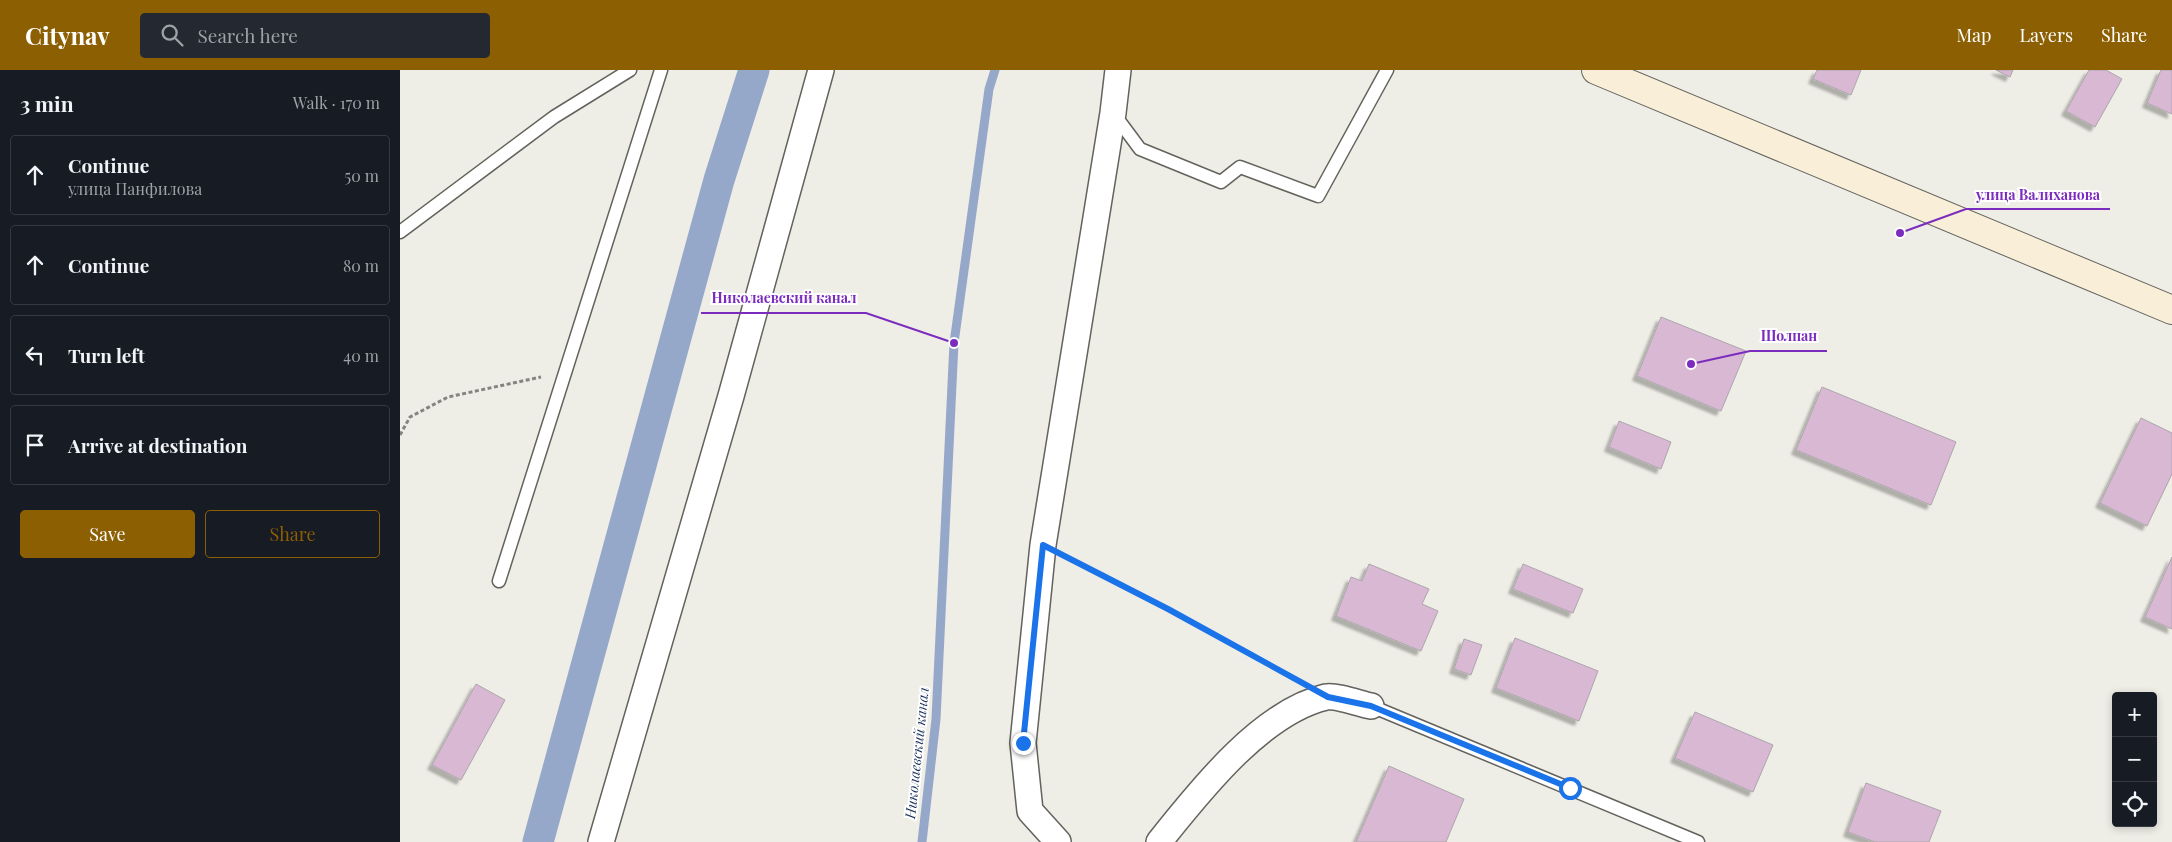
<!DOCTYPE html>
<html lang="en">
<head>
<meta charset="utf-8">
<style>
  :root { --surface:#171b24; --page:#242831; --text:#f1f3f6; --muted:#9ea1a6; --line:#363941; --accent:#8c5f03 }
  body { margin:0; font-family:"Playfair Display",serif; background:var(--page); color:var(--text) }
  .controls { position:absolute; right:15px; bottom:15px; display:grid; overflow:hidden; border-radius:5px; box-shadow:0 2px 8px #0003 }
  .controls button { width:45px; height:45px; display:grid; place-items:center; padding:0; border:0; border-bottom:1px solid var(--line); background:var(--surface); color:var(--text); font:25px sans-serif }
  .stop { position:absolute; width:15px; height:15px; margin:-11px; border:4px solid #1a73e8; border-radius:50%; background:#fff }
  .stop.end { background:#1a73e8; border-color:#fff; box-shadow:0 1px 5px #0008 }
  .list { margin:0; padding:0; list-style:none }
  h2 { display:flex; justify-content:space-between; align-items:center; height:65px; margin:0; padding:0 20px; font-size:21px }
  h2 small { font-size:16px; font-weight:400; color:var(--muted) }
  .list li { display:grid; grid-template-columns:32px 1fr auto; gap:15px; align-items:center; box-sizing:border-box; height:80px; margin:0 10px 10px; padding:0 10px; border:1px solid var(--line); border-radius:5px }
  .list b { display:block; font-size:19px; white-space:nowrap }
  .list p { margin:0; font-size:16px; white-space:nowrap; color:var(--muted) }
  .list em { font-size:16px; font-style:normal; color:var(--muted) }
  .actions { display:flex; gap:10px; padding:15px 20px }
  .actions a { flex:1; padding:11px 0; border:1px solid var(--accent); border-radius:5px; text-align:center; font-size:18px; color:var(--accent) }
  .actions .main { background:var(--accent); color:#fff }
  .icon { flex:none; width:28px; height:28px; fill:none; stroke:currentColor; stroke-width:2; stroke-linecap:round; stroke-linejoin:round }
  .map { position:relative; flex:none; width:1772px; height:772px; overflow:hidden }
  header { display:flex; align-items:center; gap:30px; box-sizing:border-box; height:70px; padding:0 25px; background:var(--accent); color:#fff }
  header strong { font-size:24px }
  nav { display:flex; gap:28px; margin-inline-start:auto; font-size:18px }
  .search { width:350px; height:45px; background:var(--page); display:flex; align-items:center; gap:12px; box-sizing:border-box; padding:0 18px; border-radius:5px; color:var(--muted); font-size:19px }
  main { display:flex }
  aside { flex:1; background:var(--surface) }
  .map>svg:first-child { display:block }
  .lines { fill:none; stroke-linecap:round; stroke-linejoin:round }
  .stream { stroke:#96a8c9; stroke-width:9 }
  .canal { stroke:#96a8c9; stroke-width:31 }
  .building { fill:#d8b8d3; stroke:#aca6ab; filter:url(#shadow) }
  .lane-casing { stroke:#63625c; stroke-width:15 }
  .street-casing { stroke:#63625c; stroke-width:28 }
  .secondary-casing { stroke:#63625c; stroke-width:30 }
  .path { stroke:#858580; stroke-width:3; stroke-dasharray:4 2.5; stroke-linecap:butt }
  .lane { stroke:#fff; stroke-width:12 }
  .street { stroke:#fff; stroke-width:25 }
  .secondary { stroke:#f9eed7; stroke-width:28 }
  .route { stroke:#1a73e8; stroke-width:6 }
  .labels { text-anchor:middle; stroke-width:4; stroke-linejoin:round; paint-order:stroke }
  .water-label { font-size:14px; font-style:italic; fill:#182f5a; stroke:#fff }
  .leader { fill:none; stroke:#7b2cbf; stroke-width:2 }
  .callout-dot { fill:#7b2cbf; stroke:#fff; stroke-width:2 }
  .callout-label { font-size:14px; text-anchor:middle; font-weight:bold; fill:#7b2cbf; stroke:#fff; stroke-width:4; stroke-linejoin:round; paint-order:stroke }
</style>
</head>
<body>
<header>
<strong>Citynav</strong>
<div class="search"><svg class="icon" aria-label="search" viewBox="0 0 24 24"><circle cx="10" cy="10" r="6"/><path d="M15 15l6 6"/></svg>Search here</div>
<nav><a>Map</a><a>Layers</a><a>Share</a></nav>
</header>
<main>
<aside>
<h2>3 min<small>Walk · 170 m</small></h2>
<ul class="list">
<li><svg class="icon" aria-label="ahead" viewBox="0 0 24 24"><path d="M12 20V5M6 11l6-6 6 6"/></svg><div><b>Continue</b><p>улица Панфилова</p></div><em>50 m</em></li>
<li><svg class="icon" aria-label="ahead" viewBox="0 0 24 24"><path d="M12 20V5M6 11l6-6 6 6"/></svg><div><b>Continue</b></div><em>80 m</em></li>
<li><svg class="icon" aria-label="left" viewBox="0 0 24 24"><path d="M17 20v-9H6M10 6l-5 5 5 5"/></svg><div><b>Turn left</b></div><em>40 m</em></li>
<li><svg class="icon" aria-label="arrive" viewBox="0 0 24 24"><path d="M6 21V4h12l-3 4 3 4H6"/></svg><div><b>Arrive at destination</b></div></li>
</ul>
<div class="actions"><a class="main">Save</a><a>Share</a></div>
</aside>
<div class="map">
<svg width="1772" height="772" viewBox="0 0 1772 772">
  <defs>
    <filter id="shadow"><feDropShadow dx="-4.5" dy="4.5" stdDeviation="1" flood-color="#0004"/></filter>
  </defs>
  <rect width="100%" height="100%" fill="#eeede6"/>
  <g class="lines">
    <polyline class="stream" points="522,772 536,649 554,273 589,19 595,0"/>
    <polyline class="canal" points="138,772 319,110 354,0"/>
  </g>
  <g class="building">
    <polygon points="1417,0 1461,0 1451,25 1413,9"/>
    <polygon points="1596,0 1613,0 1610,7"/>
    <polygon points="1689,0 1706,0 1722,9 1695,57 1666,41"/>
    <polygon points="1761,0 1772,0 1772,44 1747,33"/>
    <polygon points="1261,247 1346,281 1321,341 1237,306"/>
    <polygon points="1422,317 1556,372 1531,435 1396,380"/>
    <polygon points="1741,348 1772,363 1772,404 1747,456 1700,433"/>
    <polygon points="1219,351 1271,372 1261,399 1209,377"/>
    <polygon points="1772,487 1772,559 1745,547"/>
    <polygon points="969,494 1029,519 1022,534 1038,541 1021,581 936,546 951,507 962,511"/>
    <polygon points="1123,494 1183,519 1173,543 1113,519"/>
    <polygon points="1115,568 1198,601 1179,651 1096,618"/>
    <polygon points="1064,569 1082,575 1071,605 1054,599"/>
    <polygon points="76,614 105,630 61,710 32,695"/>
    <polygon points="1295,642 1373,675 1353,722 1275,688"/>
    <polygon points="989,696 1064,729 1046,772 956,772"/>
    <polygon points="1466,713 1541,741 1529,772 1475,772 1448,762"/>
  </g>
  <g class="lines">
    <g class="lane-casing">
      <g id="lane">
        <polyline points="714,44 740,79 821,112 840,97 918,126 987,0"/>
        <polyline points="0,162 154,47 230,0"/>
        <polyline points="99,511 261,0"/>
        <polyline points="971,636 1298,772"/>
      </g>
    </g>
    <g class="street-casing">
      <g id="street">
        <polyline points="201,772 331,326 421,0"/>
        <polyline points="658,772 630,741 623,673 643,475 713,43 718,0"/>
        <path d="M759,772C799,722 861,642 926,627C936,625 961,634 971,636"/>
      </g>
    </g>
    <g class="secondary-casing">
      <polyline id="secondary" points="1196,0 1772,240"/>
    </g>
    <g class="path">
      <polyline points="0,365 10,347 48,327 141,307"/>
      <polyline points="671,489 768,539 895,608"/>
    </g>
    <use href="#lane" class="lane"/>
    <use href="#street" class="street"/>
    <use href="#secondary" class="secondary"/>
  </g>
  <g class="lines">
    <polyline class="route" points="623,673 643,475 768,539 928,627 971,636 1170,718"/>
  </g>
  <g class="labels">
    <g class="water-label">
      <text transform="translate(517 683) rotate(-84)" y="5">Николаевский канал</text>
    </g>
  </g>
  <path class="leader" d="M1500 163L1566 139H1710M554 273L466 243H301M1291 294L1350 281H1427"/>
  <g class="callout-dot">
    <circle cx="1500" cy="163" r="5"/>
    <circle cx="554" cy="273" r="5"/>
    <circle cx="1291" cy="294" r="5"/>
  </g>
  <g class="callout-label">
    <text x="1638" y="130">улица Валиханова</text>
    <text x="384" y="233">Николаевский канал</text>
    <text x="1389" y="271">Шолпан</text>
  </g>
</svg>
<div class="controls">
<button>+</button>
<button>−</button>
<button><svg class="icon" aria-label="locate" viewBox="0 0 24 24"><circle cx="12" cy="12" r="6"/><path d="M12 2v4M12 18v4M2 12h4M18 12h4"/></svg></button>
</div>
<div class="stop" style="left:1170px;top:718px"></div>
<div class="stop end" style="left:623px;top:673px"></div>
</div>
</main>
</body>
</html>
